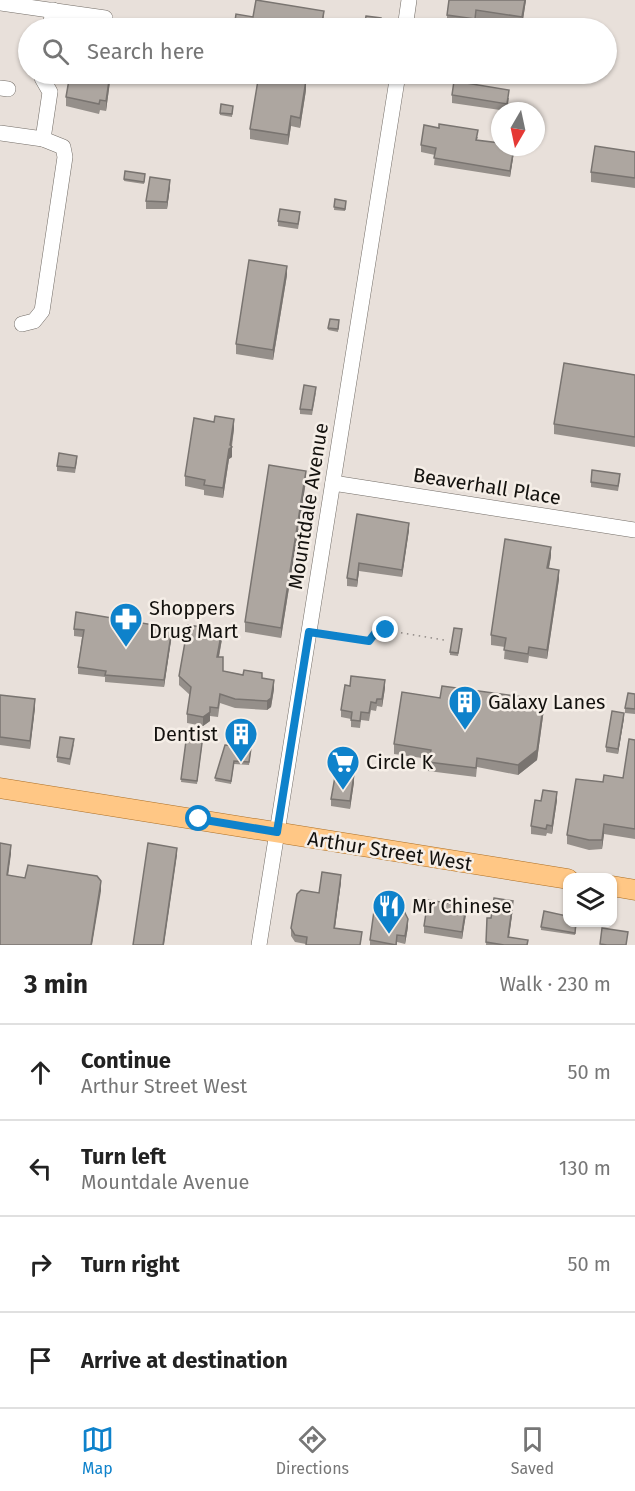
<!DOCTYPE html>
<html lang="en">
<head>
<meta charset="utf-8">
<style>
  :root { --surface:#fff; --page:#f6f6f6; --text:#222; --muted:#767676; --line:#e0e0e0; --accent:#0e82cb }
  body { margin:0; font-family:"Fira Sans",sans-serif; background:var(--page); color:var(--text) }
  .controls { position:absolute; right:18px; bottom:18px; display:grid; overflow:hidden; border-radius:12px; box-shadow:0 2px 4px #0004 }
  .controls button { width:54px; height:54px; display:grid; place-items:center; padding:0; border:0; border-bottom:2px solid var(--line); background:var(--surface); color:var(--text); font:30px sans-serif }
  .compass { position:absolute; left:491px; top:102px; width:54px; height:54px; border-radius:50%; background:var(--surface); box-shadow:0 2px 4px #0004; rotate:189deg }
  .stop { position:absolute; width:18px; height:18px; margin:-14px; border:4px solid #0e82cb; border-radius:50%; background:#fff }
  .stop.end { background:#0e82cb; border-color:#fff; box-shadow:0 2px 6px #0008 }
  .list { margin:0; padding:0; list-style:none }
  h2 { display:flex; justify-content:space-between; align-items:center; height:78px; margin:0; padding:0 24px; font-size:26px }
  h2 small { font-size:20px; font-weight:400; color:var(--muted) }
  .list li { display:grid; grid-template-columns:39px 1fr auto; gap:18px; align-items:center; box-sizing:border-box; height:96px; padding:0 24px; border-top:2px solid var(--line) }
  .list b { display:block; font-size:22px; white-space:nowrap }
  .list p { margin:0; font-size:20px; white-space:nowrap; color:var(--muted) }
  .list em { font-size:20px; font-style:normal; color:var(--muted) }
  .icon { flex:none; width:33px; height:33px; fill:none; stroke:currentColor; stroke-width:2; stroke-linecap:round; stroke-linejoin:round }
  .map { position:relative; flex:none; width:635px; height:945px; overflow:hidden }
  .search { position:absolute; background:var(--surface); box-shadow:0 2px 4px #0004; left:18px; right:18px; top:18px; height:66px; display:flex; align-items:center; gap:15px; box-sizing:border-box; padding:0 21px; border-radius:33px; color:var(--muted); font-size:22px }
  .sheet { height:462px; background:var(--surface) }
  nav { display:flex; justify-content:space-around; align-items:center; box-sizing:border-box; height:84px; border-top:2px solid var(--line); background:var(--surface); font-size:16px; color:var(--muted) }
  nav a { display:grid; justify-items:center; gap:3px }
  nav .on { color:var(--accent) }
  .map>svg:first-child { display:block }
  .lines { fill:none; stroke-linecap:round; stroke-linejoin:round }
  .minor-casing { stroke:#736d67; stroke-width:16 }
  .major-casing { stroke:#ac6f26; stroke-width:21 }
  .path { stroke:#918b87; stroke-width:1.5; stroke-dasharray:1.5 4.5; stroke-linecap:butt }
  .minor { stroke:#fff; stroke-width:15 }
  .major { stroke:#ffc785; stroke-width:20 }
  .wall { fill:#958f8a }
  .shaded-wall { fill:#797470 }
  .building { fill:#ada6a0; stroke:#797470; stroke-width:1.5 }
  .route { stroke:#0e82cb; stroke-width:8 }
  .labels { text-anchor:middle; stroke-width:5; stroke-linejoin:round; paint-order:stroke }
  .street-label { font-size:20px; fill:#13110e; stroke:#f5eee7 }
  .poi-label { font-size:20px; fill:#13110e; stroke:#f5eee7; text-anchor:start }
</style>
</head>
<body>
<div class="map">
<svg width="635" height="945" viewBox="0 0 635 945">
  <rect width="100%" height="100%" fill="#e8e0da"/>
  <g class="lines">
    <g class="minor-casing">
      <g id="minor">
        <polyline points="0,3 105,18"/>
        <polyline points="50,28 53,10"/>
        <polyline points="405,28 409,0"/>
        <polyline points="43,74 42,78 50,92 43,139"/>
        <polyline points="0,88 8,89"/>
        <polyline points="0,133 43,139 63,147 65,157 42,311 34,321 22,324"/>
        <polyline points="333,483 635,530"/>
        <polyline points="259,945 398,74"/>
      </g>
    </g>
    <g class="major-casing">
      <g id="major">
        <polyline points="0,788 568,879"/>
        <polyline points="612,886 635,890"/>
      </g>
    </g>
    <polyline class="path" points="322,634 369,641 377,632 385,630 444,640"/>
    <use href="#minor" class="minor"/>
    <use href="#major" class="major"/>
  </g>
  <g class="wall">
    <polygon points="449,0 526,0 522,26 476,19 475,28 447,24 447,15"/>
    <polygon points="70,74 111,74 106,111 100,110 99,114 66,106 66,97"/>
    <polygon points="306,90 300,128 291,126 288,145 250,139 250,129"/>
    <polygon points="452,95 509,98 507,111 452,103"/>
    <polygon points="233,106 232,117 220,115 220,113"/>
    <polygon points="478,137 477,140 514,152 510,177 434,165 435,155 421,152 421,145"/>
    <polygon points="635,152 635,188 591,182 591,172"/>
    <polygon points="125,171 145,174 144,184 124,181"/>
    <polygon points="170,187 167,209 146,209 146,201"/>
    <polygon points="335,199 346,201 345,211 334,210"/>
    <polygon points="300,217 298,229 278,226 278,221"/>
    <polygon points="287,275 273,360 236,354 236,344"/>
    <polygon points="330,319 339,320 338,332 328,330"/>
    <polygon points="635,375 635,447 554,434 554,424"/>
    <polygon points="316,392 312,415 300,414 300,409"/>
    <polygon points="234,429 232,446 232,457 229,459 223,498 204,495 204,490 185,486 185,476"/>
    <polygon points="77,461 75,473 57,471 57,466"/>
    <polygon points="620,479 618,491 591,487 591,482"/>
    <polygon points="306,481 281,638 245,632 245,622"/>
    <polygon points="357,514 409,530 402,577 359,571 357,587 347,586 347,578"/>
    <polygon points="551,556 549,568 559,579 547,659 529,656 528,663 504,659 505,647 491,645 491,635"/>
    <polygon points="74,629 172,634 164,687 105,682 105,677 78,674 78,667 82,637 74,636"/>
    <polygon points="462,629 458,656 450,655 450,652"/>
    <polygon points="222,639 219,657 223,671 262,678 274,689 271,707 267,710 235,708 220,703 218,717 210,716 210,721 203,726 187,723 187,714 190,695 179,685 179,676"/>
    <polygon points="385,688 382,707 377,706 376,711 371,710 369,721 361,720 360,728 351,727 351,719 341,717 341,710"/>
    <polygon points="635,694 635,714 625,713 625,708"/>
    <polygon points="0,695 35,708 30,749 0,745"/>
    <polygon points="440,698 544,709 537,760 518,775 477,767 476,777 428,771 429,759 394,754 394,744"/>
    <polygon points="624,718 618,754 606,752 606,747"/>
    <polygon points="635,740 635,839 604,834 602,849 589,850 567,844 567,835 603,782 623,778"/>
    <polygon points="186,741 202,746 197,784 181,782"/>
    <polygon points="74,744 70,765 57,762 57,757"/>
    <polygon points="225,745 251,751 249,765 234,764 231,784 215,781"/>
    <polygon points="354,782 350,809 331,806 331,799"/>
    <polygon points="557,800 552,834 547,833 546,836 531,834 531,826 541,801"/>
    <polygon points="341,882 335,928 362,940 306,944 295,942 291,936 291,928 319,893"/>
    <polygon points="513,908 509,937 528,945 486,945 487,918 491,918"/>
    <polygon points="466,914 462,939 424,933 424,926"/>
    <polygon points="577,922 575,935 541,930 541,927"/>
    <polygon points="408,927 405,944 397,942 397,945 370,945 370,940"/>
  </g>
  <g class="shaded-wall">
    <polygon points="525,0 526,0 522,26 522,17"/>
    <polygon points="324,11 323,28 321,28"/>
    <polygon points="110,74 111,74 106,111 106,101"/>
    <polygon points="306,80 306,90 300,128 300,118"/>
    <polygon points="291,116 291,126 288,145 288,135"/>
    <polygon points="514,147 514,152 510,177 510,171"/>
    <polygon points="170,180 170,187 167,209 167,202"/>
    <polygon points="287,266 287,275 273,360 273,350"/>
    <polygon points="234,419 234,429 231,448 232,447 232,457 229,459 223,498 223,488"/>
    <polygon points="306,471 306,481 281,638 281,628"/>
    <polygon points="409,523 409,530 402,577 402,570"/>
    <polygon points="551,547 551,556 547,577 547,568"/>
    <polygon points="359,563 359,571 357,587 357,580"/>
    <polygon points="559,570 559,579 547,659 547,650"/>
    <polygon points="172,628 172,634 164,687 164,680"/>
    <polygon points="222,630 222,639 217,666 217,657"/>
    <polygon points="274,680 274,689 271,707 267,710 267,701"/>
    <polygon points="385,680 385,688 382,707 382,699"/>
    <polygon points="35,699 35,708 30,749 30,741"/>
    <polygon points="544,700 544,709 537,760 518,775 518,765"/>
    <polygon points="210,707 210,721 203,726 203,717"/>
    <polygon points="624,713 624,718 618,754 618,749"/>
    <polygon points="354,774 354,782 350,809 350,801"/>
    <polygon points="557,792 557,800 552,834 552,826"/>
    <polygon points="604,824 604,834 602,849 602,840"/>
    <polygon points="11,845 11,854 7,884 7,875"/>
    <polygon points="177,848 177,855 164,945 163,945"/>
    <polygon points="341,875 341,882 334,935 334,928"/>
    <polygon points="101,881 101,891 92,945 91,945"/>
    <polygon points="513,901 513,908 508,944 508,937"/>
    <polygon points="466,906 466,914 462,939 462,932"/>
    <polygon points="408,919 408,927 405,944 405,936"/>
  </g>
  <g class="building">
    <polygon points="256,0 324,11 321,28 234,28 236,14 253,17"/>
    <polygon points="449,0 525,0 522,17 476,10 475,19 447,15"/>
    <polygon points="366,16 381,18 380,28 364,28"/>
    <polygon points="70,22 106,28 69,28"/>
    <polygon points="70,74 110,74 106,101 100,100 99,104 66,97"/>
    <polygon points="259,74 306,80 300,118 291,116 288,135 250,129"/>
    <polygon points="454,81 509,90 507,104 452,95"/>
    <polygon points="221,104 233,106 232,114 220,113"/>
    <polygon points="439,124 478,130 476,140 500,143 500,147 514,147 510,171 434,158 436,148 421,145 424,125 439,128"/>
    <polygon points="595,146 635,152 635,178 591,172"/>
    <polygon points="125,171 145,174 144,182 124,179"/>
    <polygon points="150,177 170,180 167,202 146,201"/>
    <polygon points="335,199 346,201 345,209 334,207"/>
    <polygon points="280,209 300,212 298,224 278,221"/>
    <polygon points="249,260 287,266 273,350 236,344"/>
    <polygon points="330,319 339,320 338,329 328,328"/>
    <polygon points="564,363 635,375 635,437 554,424"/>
    <polygon points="304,385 316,387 312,410 300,409"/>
    <polygon points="215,416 234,419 230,445 232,447 229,449 223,488 204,485 205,480 185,476 194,418 214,422"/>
    <polygon points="59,453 77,456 75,468 57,466"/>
    <polygon points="269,465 306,471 281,628 245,622"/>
    <polygon points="592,470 620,474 618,486 591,482"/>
    <polygon points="357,514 409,523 402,570 359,563 357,580 347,578"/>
    <polygon points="505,539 551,547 547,568 559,570 547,650 529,647 528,654 504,650 506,638 491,635"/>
    <polygon points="76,612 172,628 164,680 105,675 106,671 78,667 84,630 74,629"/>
    <polygon points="188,625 222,630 217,657 223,657 223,671 243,675 244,670 262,673 262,678 274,680 271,698 267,701 235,699 220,694 218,708 210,707 210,712 203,717 187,714 191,687 179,676"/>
    <polygon points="454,628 462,629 458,653 450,652"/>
    <polygon points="351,676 385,680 382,699 377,699 376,703 371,702 369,713 361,712 360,721 351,720 352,712 341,710 345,685 350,686"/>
    <polygon points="442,686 544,700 537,750 518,765 477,758 476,768 428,762 431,750 394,744 402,692 440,698"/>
    <polygon points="628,693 635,694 635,709 625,708"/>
    <polygon points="0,695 35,699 30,741 0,737"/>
    <polygon points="612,711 624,713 618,749 606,747"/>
    <polygon points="60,737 74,739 70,759 57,757"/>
    <polygon points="629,739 635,740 635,829 604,824 602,840 589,840 567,835 576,779 603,782 604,775 623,778"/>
    <polygon points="186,741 202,743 197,781 181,779"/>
    <polygon points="225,745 251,748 249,762 234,761 231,781 215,778"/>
    <polygon points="336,771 354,774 350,801 331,799"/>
    <polygon points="543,790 557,792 552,826 547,825 546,829 531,826 535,800 541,801"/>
    <polygon points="0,843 11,845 7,875 25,878 28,865 97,876 101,881 91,945 0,945"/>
    <polygon points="148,843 177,848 163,945 133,945"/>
    <polygon points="322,872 341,875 334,928 362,932 360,945 306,945 307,937 295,935 291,928 297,894 301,890 319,893"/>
    <polygon points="494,898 513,901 508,937 528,940 527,945 504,945 486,942 487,918 491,918"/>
    <polygon points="428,900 466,906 462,932 424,926"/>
    <polygon points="375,904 403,909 408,919 405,936 397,935 396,945 370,940"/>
    <polygon points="544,911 567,916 567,922 576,922 575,933 541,927"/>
    <polygon points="602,928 628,932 626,945 607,945 600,944"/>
  </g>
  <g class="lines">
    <polyline class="route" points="199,819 277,832 309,632 369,641 376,632 386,630"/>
  </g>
  <defs>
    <g id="pharmacy-pin" transform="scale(1.725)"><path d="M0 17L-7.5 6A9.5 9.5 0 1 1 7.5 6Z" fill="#0e82cb" stroke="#f5eee7"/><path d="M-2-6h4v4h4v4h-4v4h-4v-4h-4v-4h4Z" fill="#fff"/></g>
    <g id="building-pin" transform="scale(1.725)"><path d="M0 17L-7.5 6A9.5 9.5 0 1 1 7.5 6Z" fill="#0e82cb" stroke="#f5eee7"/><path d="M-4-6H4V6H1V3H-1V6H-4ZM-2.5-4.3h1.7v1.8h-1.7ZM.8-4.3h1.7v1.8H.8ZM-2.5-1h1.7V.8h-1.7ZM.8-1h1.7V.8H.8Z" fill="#fff"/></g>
    <g id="supermarket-pin" transform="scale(1.725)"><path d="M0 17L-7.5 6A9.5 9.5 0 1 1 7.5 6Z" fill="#0e82cb" stroke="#f5eee7"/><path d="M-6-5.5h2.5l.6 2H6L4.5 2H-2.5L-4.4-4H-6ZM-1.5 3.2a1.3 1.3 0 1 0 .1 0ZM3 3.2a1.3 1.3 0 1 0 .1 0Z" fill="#fff"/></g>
    <g id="restaurant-pin" transform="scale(1.725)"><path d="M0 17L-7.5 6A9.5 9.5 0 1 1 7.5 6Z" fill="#0e82cb" stroke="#f5eee7"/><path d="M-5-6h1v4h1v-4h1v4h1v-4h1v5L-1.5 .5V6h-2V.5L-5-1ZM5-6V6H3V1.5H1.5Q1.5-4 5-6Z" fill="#fff"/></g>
  </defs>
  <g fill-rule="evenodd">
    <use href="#pharmacy-pin" x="126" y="619"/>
    <use href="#building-pin" x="465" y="702"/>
    <use href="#building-pin" x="241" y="734"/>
    <use href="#supermarket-pin" x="343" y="762"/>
    <use href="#restaurant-pin" x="389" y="906"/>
  </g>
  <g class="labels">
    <g class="street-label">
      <text transform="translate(487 486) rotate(9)" y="7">Beaverhall Place</text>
      <text transform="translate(308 506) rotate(-81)" y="7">Mountdale Avenue</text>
      <text transform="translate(390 851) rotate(9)" y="7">Arthur Street West</text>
    </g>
    <g class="poi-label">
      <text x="149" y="615">Shoppers<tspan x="149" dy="23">Drug Mart</tspan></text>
      <text x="488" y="709">Galaxy Lanes</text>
      <text x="218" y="741" text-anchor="end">Dentist</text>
      <text x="366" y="769">Circle K</text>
      <text x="412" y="913">Mr Chinese</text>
    </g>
  </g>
</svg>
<div class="controls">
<button><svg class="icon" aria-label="layers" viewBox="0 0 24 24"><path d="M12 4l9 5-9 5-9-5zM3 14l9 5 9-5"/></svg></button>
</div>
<svg class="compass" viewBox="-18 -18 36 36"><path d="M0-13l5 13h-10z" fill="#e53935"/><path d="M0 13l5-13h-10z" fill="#767676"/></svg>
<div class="stop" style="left:199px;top:819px"></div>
<div class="stop end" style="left:386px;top:630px"></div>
<div class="search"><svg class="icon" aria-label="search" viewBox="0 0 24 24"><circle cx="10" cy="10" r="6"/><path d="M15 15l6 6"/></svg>Search here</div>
</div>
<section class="sheet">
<h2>3 min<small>Walk · 230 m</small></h2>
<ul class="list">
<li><svg class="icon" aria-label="ahead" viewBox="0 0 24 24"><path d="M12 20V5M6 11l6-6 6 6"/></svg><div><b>Continue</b><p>Arthur Street West</p></div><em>50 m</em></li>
<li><svg class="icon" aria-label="left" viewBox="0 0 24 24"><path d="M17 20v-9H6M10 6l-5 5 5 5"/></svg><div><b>Turn left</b><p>Mountdale Avenue</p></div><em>130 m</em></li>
<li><svg class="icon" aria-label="right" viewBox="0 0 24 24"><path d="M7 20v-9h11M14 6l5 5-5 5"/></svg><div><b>Turn right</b></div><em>50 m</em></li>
<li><svg class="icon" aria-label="arrive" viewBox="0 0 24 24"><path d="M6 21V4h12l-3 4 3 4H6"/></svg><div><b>Arrive at destination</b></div></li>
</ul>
</section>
<nav>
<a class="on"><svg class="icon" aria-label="map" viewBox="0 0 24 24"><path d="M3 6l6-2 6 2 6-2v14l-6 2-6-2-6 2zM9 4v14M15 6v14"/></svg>Map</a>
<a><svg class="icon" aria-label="directions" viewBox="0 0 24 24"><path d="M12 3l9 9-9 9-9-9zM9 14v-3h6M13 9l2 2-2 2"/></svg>Directions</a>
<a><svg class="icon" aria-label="saved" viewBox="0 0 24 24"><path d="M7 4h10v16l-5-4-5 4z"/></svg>Saved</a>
</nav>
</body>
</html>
